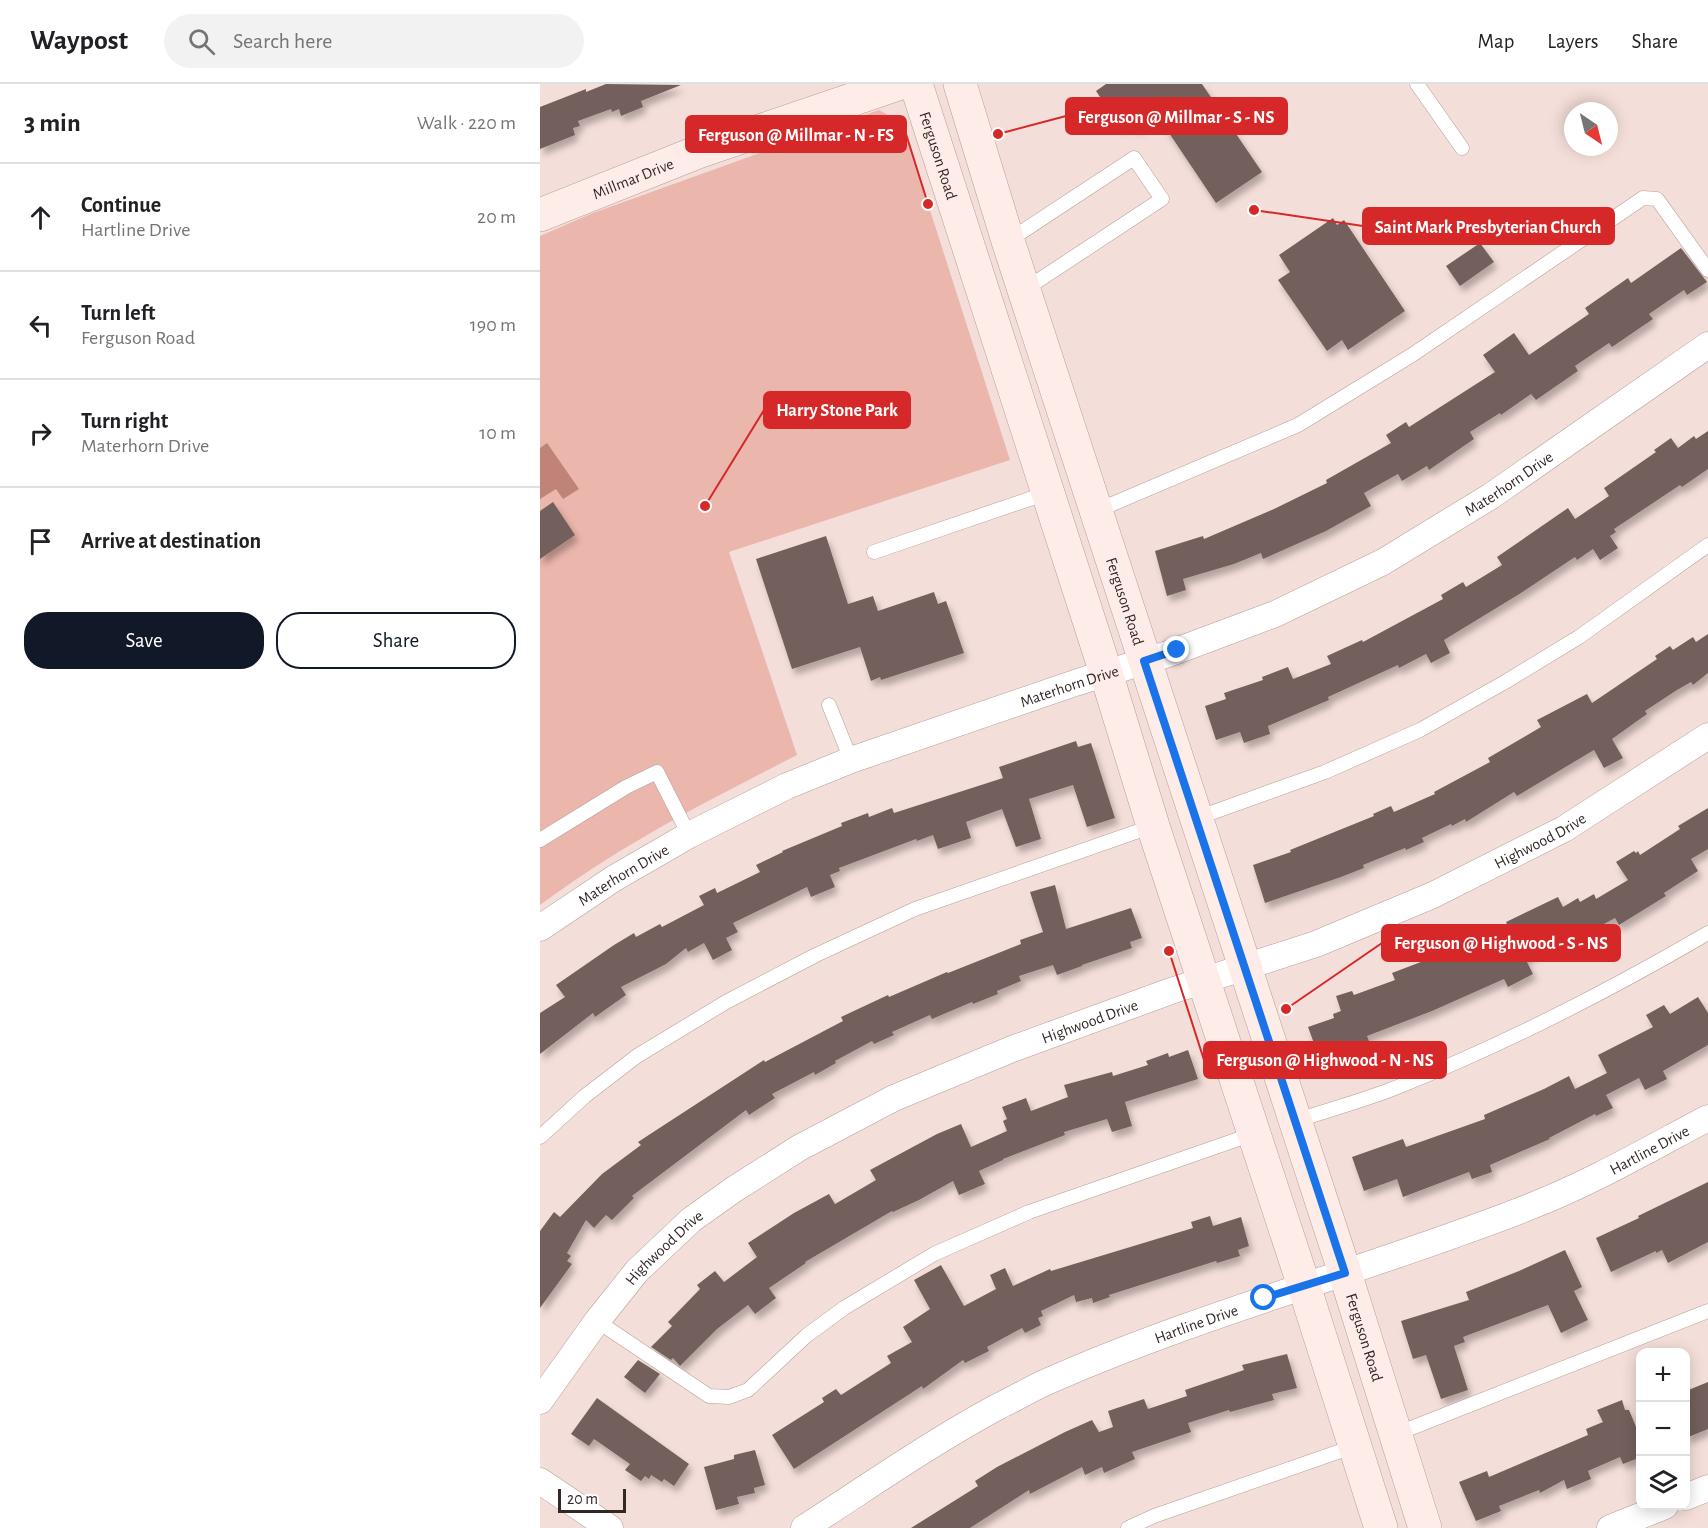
<!DOCTYPE html>
<html lang="en">
<head>
<meta charset="utf-8">
<style>
  :root { --surface:#fff; --page:#f2f2f2; --text:#202124; --muted:#757577; --line:#e0e0e0; --accent:#111827 }
  body { margin:0; font-family:"Alegreya Sans",sans-serif; background:var(--page); color:var(--text) }
  .controls { position:absolute; right:18px; bottom:18px; display:grid; overflow:hidden; border-radius:12px; box-shadow:0 3px 15px #0003 }
  .controls button { width:54px; height:54px; display:grid; place-items:center; padding:0; border:0; border-bottom:2px solid var(--line); background:var(--surface); color:var(--text); font:30px sans-serif }
  .compass { position:absolute; left:1024px; top:18px; width:54px; height:54px; border-radius:50%; background:var(--surface); box-shadow:0 3px 15px #0003; rotate:145deg }
  .scale { position:absolute; left:18px; bottom:15px; width:68px; box-sizing:border-box; padding-left:6px; border:3px solid #322927; border-top:0; font-size:16px; line-height:21px; white-space:nowrap; color:#322927; -webkit-text-stroke:4px #fff; paint-order:stroke }
  .stop { position:absolute; width:18px; height:18px; margin:-14px; border:4px solid #1a73e8; border-radius:50%; background:#fff }
  .stop.end { background:#1a73e8; border-color:#fff; box-shadow:0 2px 6px #0008 }
  .list { margin:0; padding:0; list-style:none }
  h2 { display:flex; justify-content:space-between; align-items:center; height:78px; margin:0; padding:0 24px; font-size:26px }
  h2 small { font-size:20px; font-weight:400; color:var(--muted) }
  .list li { display:grid; grid-template-columns:39px 1fr auto; gap:18px; align-items:center; box-sizing:border-box; height:108px; padding:0 24px; border-top:2px solid var(--line) }
  .list b { display:block; font-size:22px; white-space:nowrap }
  .list p { margin:0; font-size:20px; white-space:nowrap; color:var(--muted) }
  .list em { font-size:20px; font-style:normal; color:var(--muted) }
  .actions { display:flex; gap:12px; padding:18px 24px }
  .actions a { flex:1; padding:14px 0; border:2px solid var(--accent); border-radius:24px; text-align:center; font-size:21px; color:var(--accent) }
  .actions .main { background:var(--accent); color:#fff }
  .icon { flex:none; width:33px; height:33px; fill:none; stroke:currentColor; stroke-width:2; stroke-linecap:round; stroke-linejoin:round }
  .map { position:relative; flex:none; width:1168px; height:1444px; overflow:hidden }
  header { display:flex; align-items:center; gap:36px; box-sizing:border-box; height:84px; padding:0 30px; background:var(--surface); border-bottom:2px solid var(--line) }
  header strong { font-size:28px }
  nav { display:flex; gap:33px; margin-inline-start:auto; font-size:21px }
  .search { width:420px; height:54px; background:var(--page); display:flex; align-items:center; gap:15px; box-sizing:border-box; padding:0 21px; border-radius:33px; color:var(--muted); font-size:22px }
  main { display:flex }
  aside { flex:1; background:var(--surface) }
  .map>svg:first-child { display:block }
  .green { fill:#ebb6ac }
  .water { fill:#bf8377 }
  .building { fill:#73605c; filter:url(#shadow) }
  .lines { fill:none; stroke-linecap:round; stroke-linejoin:round }
  .lane-casing { stroke:#b49f9b; stroke-width:15 }
  .street-casing { stroke:#b49f9b; stroke-width:27 }
  .secondary-casing { stroke:#b49f9b; stroke-width:34 }
  .lane { stroke:#fff; stroke-width:14 }
  .street { stroke:#fff; stroke-width:26 }
  .secondary { stroke:#feece8; stroke-width:33 }
  .route { stroke:#1a73e8; stroke-width:8 }
  .labels { text-anchor:middle; stroke-width:6; stroke-linejoin:round; paint-order:stroke }
  .street-label { font-size:16px; fill:#322927; stroke:#fff }
  .leader { fill:none; stroke:#d62828; stroke-width:2 }
  .callout-dot { fill:#d62828; stroke:#fff; stroke-width:2 }
  .callout { fill:#d62828; stroke:#d62828; stroke-width:2 }
  .callout-label { font-size:18px; text-anchor:middle; font-weight:bold; fill:#fff }
</style>
</head>
<body>
<header>
<strong>Waypost</strong>
<div class="search"><svg class="icon" aria-label="search" viewBox="0 0 24 24"><circle cx="10" cy="10" r="6"/><path d="M15 15l6 6"/></svg>Search here</div>
<nav><a>Map</a><a>Layers</a><a>Share</a></nav>
</header>
<main>
<aside>
<h2>3 min<small>Walk · 220 m</small></h2>
<ul class="list">
<li><svg class="icon" aria-label="ahead" viewBox="0 0 24 24"><path d="M12 20V5M6 11l6-6 6 6"/></svg><div><b>Continue</b><p>Hartline Drive</p></div><em>20 m</em></li>
<li><svg class="icon" aria-label="left" viewBox="0 0 24 24"><path d="M17 20v-9H6M10 6l-5 5 5 5"/></svg><div><b>Turn left</b><p>Ferguson Road</p></div><em>190 m</em></li>
<li><svg class="icon" aria-label="right" viewBox="0 0 24 24"><path d="M7 20v-9h11M14 6l5 5-5 5"/></svg><div><b>Turn right</b><p>Materhorn Drive</p></div><em>10 m</em></li>
<li><svg class="icon" aria-label="arrive" viewBox="0 0 24 24"><path d="M6 21V4h12l-3 4 3 4H6"/></svg><div><b>Arrive at destination</b></div></li>
</ul>
<div class="actions"><a class="main">Save</a><a>Share</a></div>
</aside>
<div class="map">
<svg width="1168" height="1444" viewBox="0 0 1168 1444">
  <defs>
    <filter id="shadow"><feDropShadow dx="3.5" dy="6" stdDeviation="3" flood-color="#0004"/></filter>
  </defs>
  <rect width="100%" height="100%" fill="#f4ded9"/>
  <path class="green" d="M339,26L353,34L365,48L470,376L189,468L257,671C169,716 80,761 0,821V152L53,129Z"/>
  <polygon class="water" points="7,359 39,405 23,415 16,405 0,415 0,364"/>
  <g class="building">
    <polygon points="66,0 141,1 101,17 103,23 81,32 79,25 72,28 71,25 38,37 40,42 33,44 35,51 0,65 0,23 46,5 46,8"/>
    <polygon points="566,0 662,0 722,88 676,119 617,31 596,45 591,37 581,44 556,7"/>
    <polygon points="793,134 797,141 804,136 865,227 808,266 802,256 787,267 738,196 750,188 739,171"/>
    <polygon points="940,159 954,178 920,202 906,182"/>
    <polygon points="1141,164 1167,198 1147,211 1144,206 1109,230 1113,235 1072,263 1069,259 1035,282 1038,287 996,316 991,310 961,331 960,329 930,348 934,355 889,386 887,382 862,397 858,390 824,409 831,422 786,447 723,475 721,469 694,480 643,495 646,506 627,512 615,467 663,452 664,455 734,425 787,399 786,396 851,359 846,351 866,338 869,343 955,288 943,271 974,249 989,271 1049,230 1045,224 1088,194 1091,199"/>
    <polygon points="1168,347 1168,385 1142,403 1140,401 1074,445 1076,448 1070,452 1078,464 1060,476 1053,465 1037,476 1035,473 981,509 904,556 910,569 891,579 886,570 859,584 858,581 788,613 789,616 728,642 730,650 704,659 700,648 676,656 665,622 686,615 684,609 723,596 722,593 748,583 753,595 791,580 787,572 822,556 823,558 903,515 901,511 923,498 926,503 962,481 957,473 1028,424 1035,435 1069,412 1064,404 1116,368 1114,366 1131,354 1138,364 1154,352 1156,355"/>
    <polygon points="13,418 35,451 0,475 0,427"/>
    <polygon points="286,452 308,520 333,512 338,527 394,508 398,520 406,517 424,569 341,596 340,593 331,597 320,563 252,585 216,475"/>
    <polygon points="1168,550 1168,589 1153,601 1151,598 1137,606 1105,627 1107,630 1072,655 1083,674 1064,684 1054,666 977,712 974,708 926,738 925,735 912,742 911,740 882,754 884,758 866,766 865,764 823,781 824,784 801,793 725,819 713,781 751,768 750,766 834,732 833,730 851,722 854,728 895,710 894,708 950,678 948,674 1001,643 997,636 1047,610 1052,619 1117,575 1115,572 1130,562 1133,566 1153,553 1156,558"/>
    <polygon points="536,657 538,663 551,659 575,734 547,743 533,701 489,715 501,755 476,763 462,725 426,738 431,754 398,765 393,751 377,757 376,755 299,784 300,787 290,791 295,803 271,813 267,803 193,839 198,848 186,854 192,866 173,876 164,859 148,868 146,864 126,880 81,903 86,911 55,933 53,929 0,970 0,929 25,913 16,901 74,861 94,849 96,853 120,840 122,843 164,821 159,812 175,804 177,809 220,788 216,781 243,768 242,767 302,742 301,739 328,729 329,733 352,724 354,729 463,694 459,683"/>
    <polygon points="1168,724 1168,765 1151,775 1158,787 1124,809 1126,812 1079,841 1075,834 1020,864 1017,859 985,874 993,890 968,903 964,895 892,927 827,952 829,957 779,973 768,943 794,934 793,930 801,927 796,912 812,907 814,911 855,896 852,889 907,868 911,877 916,875 917,877 972,850 966,838 1018,813 1023,823 1038,814 1040,818 1054,810 1056,815 1088,796 1076,778 1094,767 1096,769 1098,767 1100,771 1140,745 1138,742"/>
    <polygon points="515,801 526,845 591,824 602,854 590,858 592,864 542,881 542,882 517,891 513,881 479,892 481,897 457,907 458,910 433,920 432,918 392,935 390,931 352,948 354,951 334,960 332,957 295,977 296,979 275,991 274,988 232,1010 235,1014 209,1031 206,1026 92,1112 94,1114 72,1136 66,1131 54,1144 46,1136 27,1169 31,1172 27,1177 32,1180 0,1224 0,1147 14,1128 20,1133 62,1090 101,1061 98,1058 224,976 225,978 303,937 301,933 348,911 349,913 407,888 408,889 481,860 480,856 503,848 490,808"/>
    <polygon points="1158,913 1168,929 1168,961 1123,987 1127,995 1105,1006 1099,994 1066,1011 1073,1024 1056,1032 1055,1030 1009,1054 1010,1055 950,1081 952,1088 932,1095 929,1088 863,1113 857,1095 824,1107 812,1073 863,1055 866,1063 945,1035 944,1031 1004,1005 1029,992 1035,1005 1067,989 1058,971 1113,943 1106,931 1124,921 1130,930"/>
    <polygon points="648,966 658,995 585,1018 592,1042 572,1048 567,1035 524,1048 525,1051 463,1075 463,1076 439,1087 445,1100 419,1111 413,1097 379,1116 353,1128 352,1127 265,1178 266,1179 229,1204 236,1214 215,1230 208,1221 177,1245 140,1282 133,1274 131,1276 111,1263 132,1242 128,1238 160,1205 157,1201 175,1187 184,1198 217,1173 208,1159 254,1129 289,1110 295,1120 336,1096 330,1086 397,1050 421,1040 431,1063 467,1047 463,1037 467,1035 462,1023 486,1014 491,1027 528,1013 524,1001 572,988 573,992 608,981 606,977 628,969 629,973"/>
    <polygon points="1168,1098 1168,1158 1128,1179 1122,1166 1116,1169 1116,1167 1071,1188 1056,1154 1099,1134 1098,1132"/>
    <polygon points="670,1132 673,1142 701,1133 709,1162 698,1166 700,1172 677,1179 676,1177 569,1211 570,1213 553,1219 552,1214 536,1218 534,1211 501,1227 503,1232 498,1234 501,1241 485,1249 482,1244 447,1263 449,1267 425,1279 423,1276 383,1305 382,1302 254,1385 232,1351 284,1318 282,1314 296,1305 301,1311 351,1279 347,1272 372,1258 363,1243 390,1225 374,1196 401,1181 424,1222 456,1205 450,1191 465,1184 473,1202 510,1185 511,1187 653,1144 651,1138"/>
    <polygon points="1025,1166 1042,1203 1034,1207 1048,1236 1021,1249 1008,1221 923,1253 925,1258 914,1262 928,1306 901,1315 886,1271 873,1275 861,1237 929,1216 926,1208 979,1187"/>
    <polygon points="747,1270 757,1304 732,1310 734,1316 690,1328 689,1326 648,1339 651,1348 592,1368 595,1375 564,1389 562,1383 545,1391 542,1383 490,1410 489,1406 430,1444 371,1444 438,1402 435,1397 457,1383 525,1348 552,1336 559,1348 573,1343 568,1327 604,1315 608,1325 647,1312 645,1306 704,1286 702,1281"/>
    <polygon points="98,1276 120,1290 105,1309 84,1293"/>
    <polygon points="1168,1298 1168,1345 1146,1354 1146,1307"/>
    <polygon points="57,1314 149,1380 134,1402 124,1395 122,1398 111,1391 109,1395 105,1392 101,1397 85,1386 90,1380 54,1355 49,1362 31,1350"/>
    <polygon points="1082,1316 1085,1326 1089,1326 1101,1355 1101,1373 1083,1380 1080,1373 1048,1387 1051,1395 1027,1405 1024,1396 1000,1409 999,1406 959,1422 961,1427 936,1437 919,1398 947,1387 949,1393 1048,1351 1046,1345 1063,1338 1057,1326"/>
    <polygon points="215,1366 225,1401 214,1404 215,1409 197,1413 199,1420 176,1426 164,1383 194,1375 194,1371"/>
  </g>
  <g class="lines">
    <g class="lane-casing">
      <g id="lane">
        <polyline points="877,0 922,64"/>
        <polyline points="468,157 594,74 622,115 484,206"/>
        <polyline points="556,427 758,341 872,271 1103,114 1117,115 1168,186"/>
        <polyline points="334,468 507,409"/>
        <polyline points="289,621 311,676"/>
        <polyline points="657,734 785,688 880,646 965,598 1039,553 1168,461"/>
        <polyline points="0,756 86,703 117,688 149,751"/>
        <path d="M755,1037C788,1026 822,1017 855,1004C963,961 1067,908 1168,849"/>
        <polyline points="0,1053 45,1012 97,972 186,918 276,871 375,825 613,742"/>
        <polyline points="57,1237 169,1312 189,1313 208,1306 266,1252 304,1224 394,1170 489,1128 713,1050"/>
        <polyline points="856,1350 1168,1227"/>
        <polyline points="588,1444 614,1432 815,1362"/>
      </g>
    </g>
    <g class="street-casing">
      <g id="street">
        <path id="s1" d="M0,844L73,795L149,751L247,702L311,676L535,599L628,570L735,530L843,478L951,412L1168,261"/>
        <path id="s2" d="M0,1317L57,1237L97,1187L151,1136L193,1106L259,1064L354,1014L472,965L631,907L776,860L893,811L1024,745L1168,652"/>
        <polyline points="0,1397 70,1444"/>
        <polyline points="1146,1413 1168,1404"/>
        <path id="s3" d="M264,1444C328,1403 392,1358 459,1322C474,1315 489,1306 504,1299C661,1229 829,1186 989,1123C1051,1099 1109,1065 1168,1034"/>
        <polyline points="1070,1444 1125,1422"/>
      </g>
    </g>
    <g class="secondary-casing">
      <g id="secondary">
        <path id="s4" d="M376,0L566,589L613,742L764,1202L841,1444"/>
        <path id="s5" d="M420,0L468,157L805,1189L885,1444"/>
        <path id="s6" d="M0,131L158,68L358,0"/>
      </g>
    </g>
    <use href="#lane" class="lane"/>
    <use href="#street" class="street"/>
    <use href="#secondary" class="secondary"/>
  </g>
  <g class="lines">
    <polyline class="route" points="637,566 604,577 805,1189 724,1214"/>
  </g>
  <g class="labels">
    <g class="street-label">
      <text dy="6" stroke="none"><textPath href="#s4" startOffset="75">Ferguson Road</textPath></text>
      <text dy="6" stroke="none"><textPath href="#s6" startOffset="100">Millmar Drive</textPath></text>
      <text dy="6" stroke="none"><textPath href="#s1" startOffset="1071">Materhorn Drive</textPath></text>
      <text dy="6" stroke="none"><textPath href="#s5" startOffset="543">Ferguson Road</textPath></text>
      <text dy="6" stroke="none"><textPath href="#s1" startOffset="585">Materhorn Drive</textPath></text>
      <text dy="6" stroke="none"><textPath href="#s2" startOffset="1170">Highwood Drive</textPath></text>
      <text dy="6" stroke="none"><textPath href="#s1" startOffset="99">Materhorn Drive</textPath></text>
      <text dy="6" stroke="none"><textPath href="#s2" startOffset="684">Highwood Drive</textPath></text>
      <text dy="6" stroke="none"><textPath href="#s3" startOffset="930">Hartline Drive</textPath></text>
      <text dy="6" stroke="none"><textPath href="#s2" startOffset="198">Highwood Drive</textPath></text>
      <text dy="6" stroke="none"><textPath href="#s3" startOffset="444">Hartline Drive</textPath></text>
      <text dy="6" stroke="none"><textPath href="#s5" startOffset="1317">Ferguson Road</textPath></text>
    </g>
  </g>
  <path class="leader" d="M458 50L526 32M388 120L366 50M714 126L823 142M165 422L224 326M746 925L842 859M629 867L664 976"/>
  <g class="callout-dot">
    <circle cx="458" cy="50" r="6"/>
    <circle cx="388" cy="120" r="6"/>
    <circle cx="714" cy="126" r="6"/>
    <circle cx="165" cy="422" r="6"/>
    <circle cx="746" cy="925" r="6"/>
    <circle cx="629" cy="867" r="6"/>
  </g>
  <g class="callout">
    <rect x="526" y="14" width="221" height="36" rx="6"/>
    <rect x="146" y="32" width="220" height="36" rx="6"/>
    <rect x="823" y="124" width="251" height="36" rx="6"/>
    <rect x="224" y="308" width="146" height="36" rx="6"/>
    <rect x="842" y="841" width="238" height="36" rx="6"/>
    <rect x="664" y="958" width="242" height="36" rx="6"/>
  </g>
  <g class="callout-label">
    <text x="636" y="39">Ferguson @ Millmar - S - NS</text>
    <text x="256" y="57">Ferguson @ Millmar - N - FS</text>
    <text x="948" y="149">Saint Mark Presbyterian Church</text>
    <text x="297" y="332">Harry Stone Park</text>
    <text x="961" y="865">Ferguson @ Highwood - S - NS</text>
    <text x="785" y="982">Ferguson @ Highwood - N - NS</text>
  </g>
</svg>
<div class="controls">
<button>+</button>
<button>−</button>
<button><svg class="icon" aria-label="layers" viewBox="0 0 24 24"><path d="M12 4l9 5-9 5-9-5zM3 14l9 5 9-5"/></svg></button>
</div>
<svg class="compass" viewBox="-18 -18 36 36"><path d="M0-13l5 13h-10z" fill="#e53935"/><path d="M0 13l5-13h-10z" fill="#757577"/></svg>
<div class="scale">20 m</div>
<div class="stop" style="left:724px;top:1214px"></div>
<div class="stop end" style="left:637px;top:566px"></div>
</div>
</main>
</body>
</html>
